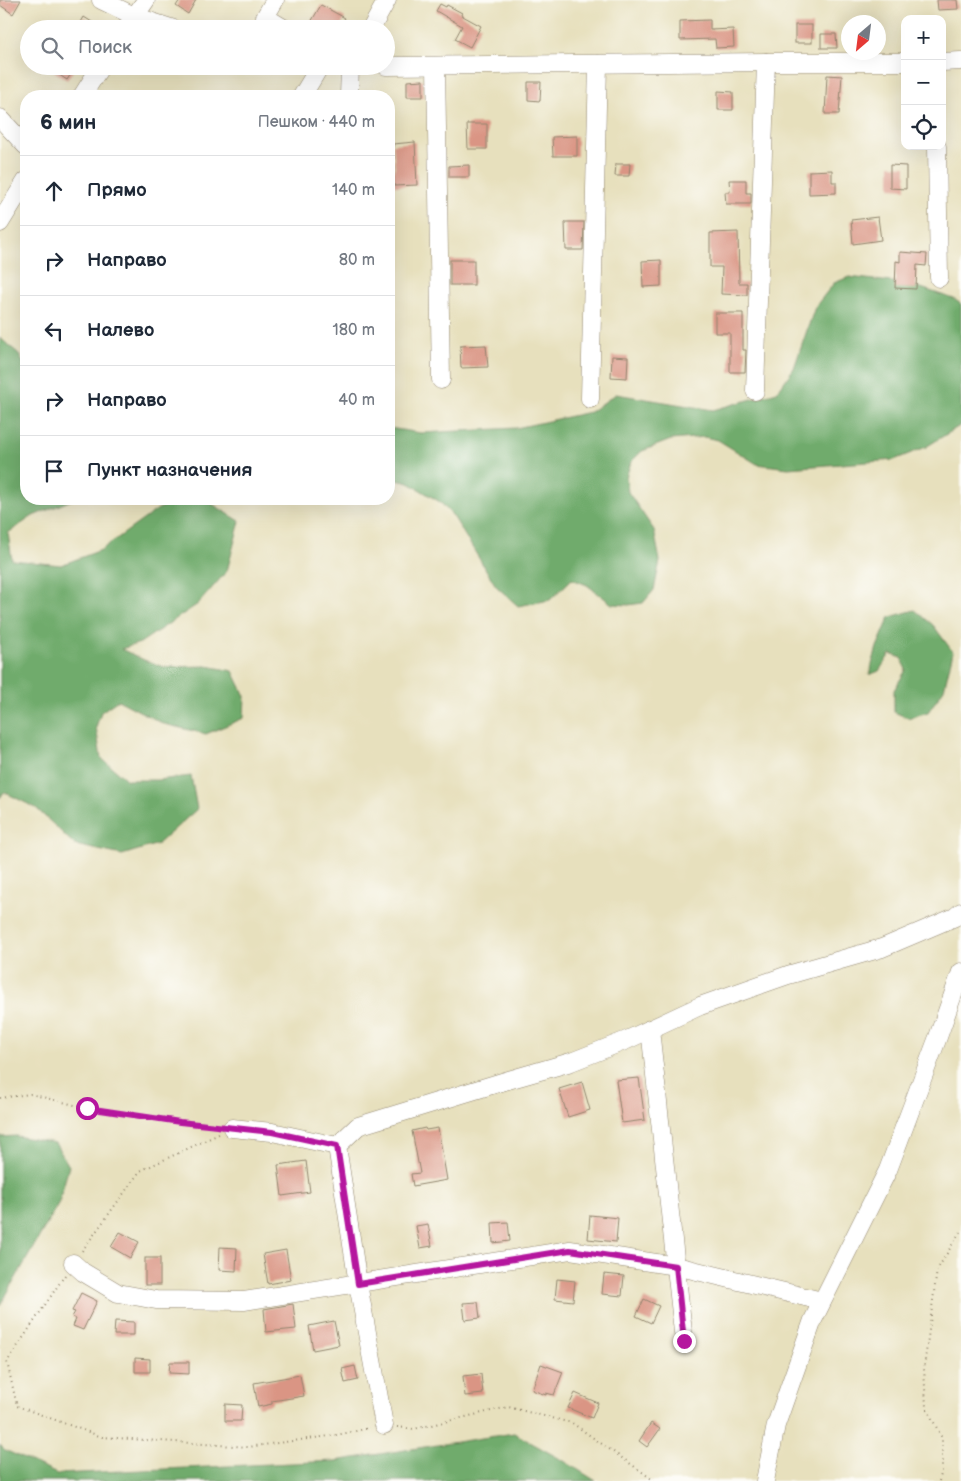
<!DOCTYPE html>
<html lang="ru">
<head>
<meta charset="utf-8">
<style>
  :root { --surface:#fff; --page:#f2f2f3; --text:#1f2937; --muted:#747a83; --line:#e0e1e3 }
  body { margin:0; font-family:"Balsamiq Sans",sans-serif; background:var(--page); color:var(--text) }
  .controls { position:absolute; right:15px; top:15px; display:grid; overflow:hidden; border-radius:10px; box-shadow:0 5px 20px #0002 }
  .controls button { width:45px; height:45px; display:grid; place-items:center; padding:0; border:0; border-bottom:1px solid var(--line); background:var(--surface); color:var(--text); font:25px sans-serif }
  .compass { position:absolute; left:841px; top:15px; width:45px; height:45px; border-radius:50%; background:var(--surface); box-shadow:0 5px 20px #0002; rotate:208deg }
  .stop { position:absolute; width:15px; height:15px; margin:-11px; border:4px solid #b5179e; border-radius:50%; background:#fff }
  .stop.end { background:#b5179e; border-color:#fff; box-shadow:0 1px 5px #0008 }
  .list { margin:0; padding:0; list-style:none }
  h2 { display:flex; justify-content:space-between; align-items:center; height:65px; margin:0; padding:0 20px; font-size:21px }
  h2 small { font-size:16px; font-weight:400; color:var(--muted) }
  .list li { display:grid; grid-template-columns:32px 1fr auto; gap:15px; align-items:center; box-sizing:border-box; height:70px; padding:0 20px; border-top:1px solid var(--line) }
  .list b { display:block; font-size:19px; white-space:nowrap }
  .list em { font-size:16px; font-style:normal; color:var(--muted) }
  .icon { flex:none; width:28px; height:28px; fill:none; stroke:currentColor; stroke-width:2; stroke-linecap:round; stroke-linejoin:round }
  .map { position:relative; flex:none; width:961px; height:1481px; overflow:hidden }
  .search { position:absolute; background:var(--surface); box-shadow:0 5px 20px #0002; left:20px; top:20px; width:375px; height:55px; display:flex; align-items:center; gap:12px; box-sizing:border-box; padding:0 18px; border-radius:28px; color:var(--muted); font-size:19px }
  .panel { position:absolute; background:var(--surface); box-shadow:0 5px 20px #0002; left:20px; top:90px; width:375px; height:415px; border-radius:20px }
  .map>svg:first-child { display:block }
  .forest { fill:#6fab6c; stroke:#556a45 }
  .building { fill:#da9584 }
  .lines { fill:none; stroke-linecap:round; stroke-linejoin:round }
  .minor-casing { stroke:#91856e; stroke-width:19 }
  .path { stroke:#91856e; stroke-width:2; stroke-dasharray:1 4; stroke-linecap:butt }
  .minor { stroke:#fff; stroke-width:18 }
  .route { stroke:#b5179e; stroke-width:6 }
</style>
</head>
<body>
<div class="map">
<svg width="961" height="1481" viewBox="0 0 961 1481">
  <rect width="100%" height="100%" fill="#fdfcf7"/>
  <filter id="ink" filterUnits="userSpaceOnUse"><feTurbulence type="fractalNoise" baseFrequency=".02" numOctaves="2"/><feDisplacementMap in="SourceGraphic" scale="10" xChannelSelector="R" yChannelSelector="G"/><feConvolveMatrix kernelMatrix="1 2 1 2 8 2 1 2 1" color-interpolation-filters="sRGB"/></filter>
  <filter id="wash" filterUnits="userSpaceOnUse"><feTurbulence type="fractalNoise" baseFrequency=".0096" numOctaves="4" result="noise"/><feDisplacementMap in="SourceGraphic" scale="20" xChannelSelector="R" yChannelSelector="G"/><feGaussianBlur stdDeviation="1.12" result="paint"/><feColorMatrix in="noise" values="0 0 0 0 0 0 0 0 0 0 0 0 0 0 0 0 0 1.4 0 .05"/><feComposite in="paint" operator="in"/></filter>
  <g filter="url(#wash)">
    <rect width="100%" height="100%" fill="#e7e0bd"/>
    <g class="forest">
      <polygon points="849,277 909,284 954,299 961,304 961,425 926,447 894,460 788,468 757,464 718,440 704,437 671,440 642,451 631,462 626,477 628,492 654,530 660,561 654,590 643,603 628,605 612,604 587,585 572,579 550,600 518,606 496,586 453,516 440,502 409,483 389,478 389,428 421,433 516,428 590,412 616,394 713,410 777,392 794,368 815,307 834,283"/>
      <polygon points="0,338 18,353 26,368 26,499 74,499 33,516 8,533 12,560 61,565 101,550 158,509 182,499 204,499 240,521 227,571 198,604 140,643 121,649 144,660 164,667 207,666 233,671 245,696 244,718 206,734 164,724 118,700 101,712 96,727 101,758 127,780 158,780 191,776 197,809 158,844 122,855 75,845 36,808 4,792 0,798"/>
      <polygon points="915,610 933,625 953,652 944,689 928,712 908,718 894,712 894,690 906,670 902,658 890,654 879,671 869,675 877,647 890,617"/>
      <polygon points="16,1136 55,1143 69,1166 59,1202 0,1306 0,1137"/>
      <polygon points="514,1433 564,1461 596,1481 0,1481 0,1445 5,1450 57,1474 335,1461"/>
    </g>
    <g id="blocks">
      <g class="building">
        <polygon points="0,0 21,0 13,14 0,5"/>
        <polygon points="180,0 196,0 188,14 176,6"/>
        <polygon points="937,0 957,0 958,9 938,10"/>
        <polygon points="440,4 446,7 447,5 462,13 461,15 481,26 470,47 455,39 462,26 436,11"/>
        <polygon points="321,5 345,18 339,29 324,29 311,22"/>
        <polygon points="84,17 103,29 77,29"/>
        <polygon points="710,20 710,30 733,29 734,47 716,48 715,39 680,40 680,21"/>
        <rect x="795" y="25" width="17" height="18"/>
        <polygon points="821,34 836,34 837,48 821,48"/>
        <polygon points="46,66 76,66 67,80"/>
        <polygon points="827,75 842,76 839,114 825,114"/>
        <polygon points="423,80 423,97 407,97 407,81"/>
        <polygon points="528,82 541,82 540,101 528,100"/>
        <polygon points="718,91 733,92 733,110 718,110"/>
        <polygon points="467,124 487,124 487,149 468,149"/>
        <polygon points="577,136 577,156 553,156 552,137"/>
        <polygon points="415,142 417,185 394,186 394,168 395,168 393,144"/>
        <polygon points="616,164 630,164 629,176 615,176"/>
        <polygon points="469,165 469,177 449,177 449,166"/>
        <polygon points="890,165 906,166 906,189 890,188"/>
        <polygon points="832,170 832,182 836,182 836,193 809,194 809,171"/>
        <polygon points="729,180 746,180 746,193 751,193 751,204 726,204 725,192 730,192"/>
        <polygon points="878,217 881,240 853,244 851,220"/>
        <polygon points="565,222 584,222 583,250 566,250"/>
        <polygon points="738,232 739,283 747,283 747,295 721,294 722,267 710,267 710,233"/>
        <polygon points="900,252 927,254 926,266 917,265 916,289 895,288 896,261 900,262"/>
        <rect x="450" y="260" width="24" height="25"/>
        <polygon points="661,260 661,286 643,287 642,261"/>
        <polygon points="715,313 743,313 743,350 746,350 745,372 730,372 730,333 715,333"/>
        <polygon points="486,345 488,367 461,368 460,346"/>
        <polygon points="612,356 628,357 627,378 611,377"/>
        <polygon points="639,1078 645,1120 622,1123 616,1080"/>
        <polygon points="582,1082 590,1110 568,1117 559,1089"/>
        <polygon points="425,1128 426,1130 438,1128 447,1180 413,1186 411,1174 420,1173 412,1131"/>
        <polygon points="306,1161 310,1192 282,1196 278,1165"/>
        <polygon points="590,1215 618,1218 616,1242 588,1239"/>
        <polygon points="508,1222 510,1241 493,1243 492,1223"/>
        <polygon points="428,1224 432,1246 420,1248 416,1226"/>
        <polygon points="120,1232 139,1242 130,1258 111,1247"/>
        <polygon points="220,1247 237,1248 236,1271 219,1270"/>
        <polygon points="286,1250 291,1280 268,1284 263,1254"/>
        <rect x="145" y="1258" width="15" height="27"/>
        <polygon points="604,1274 624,1276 622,1296 602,1294"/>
        <polygon points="557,1279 575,1281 573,1301 555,1299"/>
        <polygon points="81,1293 97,1301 83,1330 73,1326 76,1319 72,1317 75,1312 72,1311"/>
        <polygon points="644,1299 659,1306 651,1323 636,1316"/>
        <polygon points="478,1302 480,1318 465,1320 463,1303"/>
        <polygon points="293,1304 296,1329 266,1332 264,1309"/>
        <polygon points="115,1321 134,1322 134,1335 114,1335"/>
        <polygon points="334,1321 339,1345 313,1350 309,1326"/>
        <polygon points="135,1358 150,1359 150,1372 135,1372"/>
        <polygon points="170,1362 189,1362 189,1374 169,1373"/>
        <polygon points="541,1364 563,1372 554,1395 546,1393 546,1395 532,1390"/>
        <polygon points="355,1366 358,1380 345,1383 342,1369"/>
        <polygon points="481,1374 483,1394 465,1396 463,1376"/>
        <polygon points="300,1375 304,1396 272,1401 272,1404 258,1407 254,1383"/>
        <polygon points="575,1393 598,1403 592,1418 568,1408"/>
        <polygon points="225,1404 242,1405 241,1421 225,1421"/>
        <polygon points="651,1423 660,1429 647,1447 639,1441"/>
      </g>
    </g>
  </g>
  <g filter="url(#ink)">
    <use href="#blocks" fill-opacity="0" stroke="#91856e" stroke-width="1"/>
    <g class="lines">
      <g class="minor-casing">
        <g id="minor">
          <polyline points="101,0 134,16 174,29"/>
          <polyline points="275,0 265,17 285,29"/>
          <polyline points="126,29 146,0"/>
          <polyline points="371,29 387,0"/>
          <polyline points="942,62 961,61"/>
          <polyline points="386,66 766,62 905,62"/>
          <polyline points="436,66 441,380"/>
          <polyline points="82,96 101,66"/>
          <polyline points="302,96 320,66"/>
          <polyline points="349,96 350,66"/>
          <polyline points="0,118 26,146"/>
          <polyline points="937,146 939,278"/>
          <polyline points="0,223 26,181"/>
          <polyline points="755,391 766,62"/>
          <polyline points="590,399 598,64"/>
          <polyline points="650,1029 684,1341"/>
          <polyline points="232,1128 272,1132 337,1146 358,1126 505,1081 571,1062 627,1040 700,1006 788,975 882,948 955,917 961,912"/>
          <polyline points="337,1146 358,1284 384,1425"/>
          <polyline points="73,1263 83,1272 118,1293 156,1300 244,1301 570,1250 676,1266 822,1301"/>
          <polyline points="765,1481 776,1425 813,1320 888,1170 938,1037 961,972"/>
        </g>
      </g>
      <g class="path">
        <polyline points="0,1098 30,1094 87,1108 217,1126"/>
        <polyline points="82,1251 140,1171 219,1134"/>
        <polyline points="65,1275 7,1362 17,1406 102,1437 248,1447 337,1435 370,1428"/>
        <polyline points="397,1427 414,1429 508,1407 572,1423 645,1474 654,1481"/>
        <polyline points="939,1481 942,1471 942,1438 926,1407 924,1368 937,1270 961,1230"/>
      </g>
      <use href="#minor" class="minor"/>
    </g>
  </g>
  <g class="lines" filter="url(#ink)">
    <polyline class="route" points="87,1108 180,1122 272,1132 337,1146 358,1284 570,1250 676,1266 684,1341"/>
  </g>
</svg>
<div class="controls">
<button>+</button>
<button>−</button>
<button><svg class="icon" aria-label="locate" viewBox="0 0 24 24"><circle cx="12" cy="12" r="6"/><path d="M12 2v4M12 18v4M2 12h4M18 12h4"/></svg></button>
</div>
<svg class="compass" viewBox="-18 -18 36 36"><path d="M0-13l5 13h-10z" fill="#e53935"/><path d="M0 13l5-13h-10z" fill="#747a83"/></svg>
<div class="stop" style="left:87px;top:1108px"></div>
<div class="stop end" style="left:684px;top:1341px"></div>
<div class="search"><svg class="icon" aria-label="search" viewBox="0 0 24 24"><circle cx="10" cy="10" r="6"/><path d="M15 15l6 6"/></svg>Поиск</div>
<section class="panel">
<h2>6 мин<small>Пешком · 440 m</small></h2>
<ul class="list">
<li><svg class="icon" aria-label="ahead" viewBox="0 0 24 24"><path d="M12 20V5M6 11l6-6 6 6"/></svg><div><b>Прямо</b></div><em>140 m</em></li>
<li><svg class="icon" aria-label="right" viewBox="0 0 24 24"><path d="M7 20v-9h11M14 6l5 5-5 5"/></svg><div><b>Направо</b></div><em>80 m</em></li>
<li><svg class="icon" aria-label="left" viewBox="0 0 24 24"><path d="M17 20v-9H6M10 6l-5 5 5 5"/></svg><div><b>Налево</b></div><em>180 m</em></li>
<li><svg class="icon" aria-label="right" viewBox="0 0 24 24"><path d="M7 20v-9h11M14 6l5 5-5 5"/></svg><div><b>Направо</b></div><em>40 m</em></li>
<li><svg class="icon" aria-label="arrive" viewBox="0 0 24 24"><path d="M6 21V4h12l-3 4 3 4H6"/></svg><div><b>Пункт назначения</b></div></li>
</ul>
</section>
</div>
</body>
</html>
